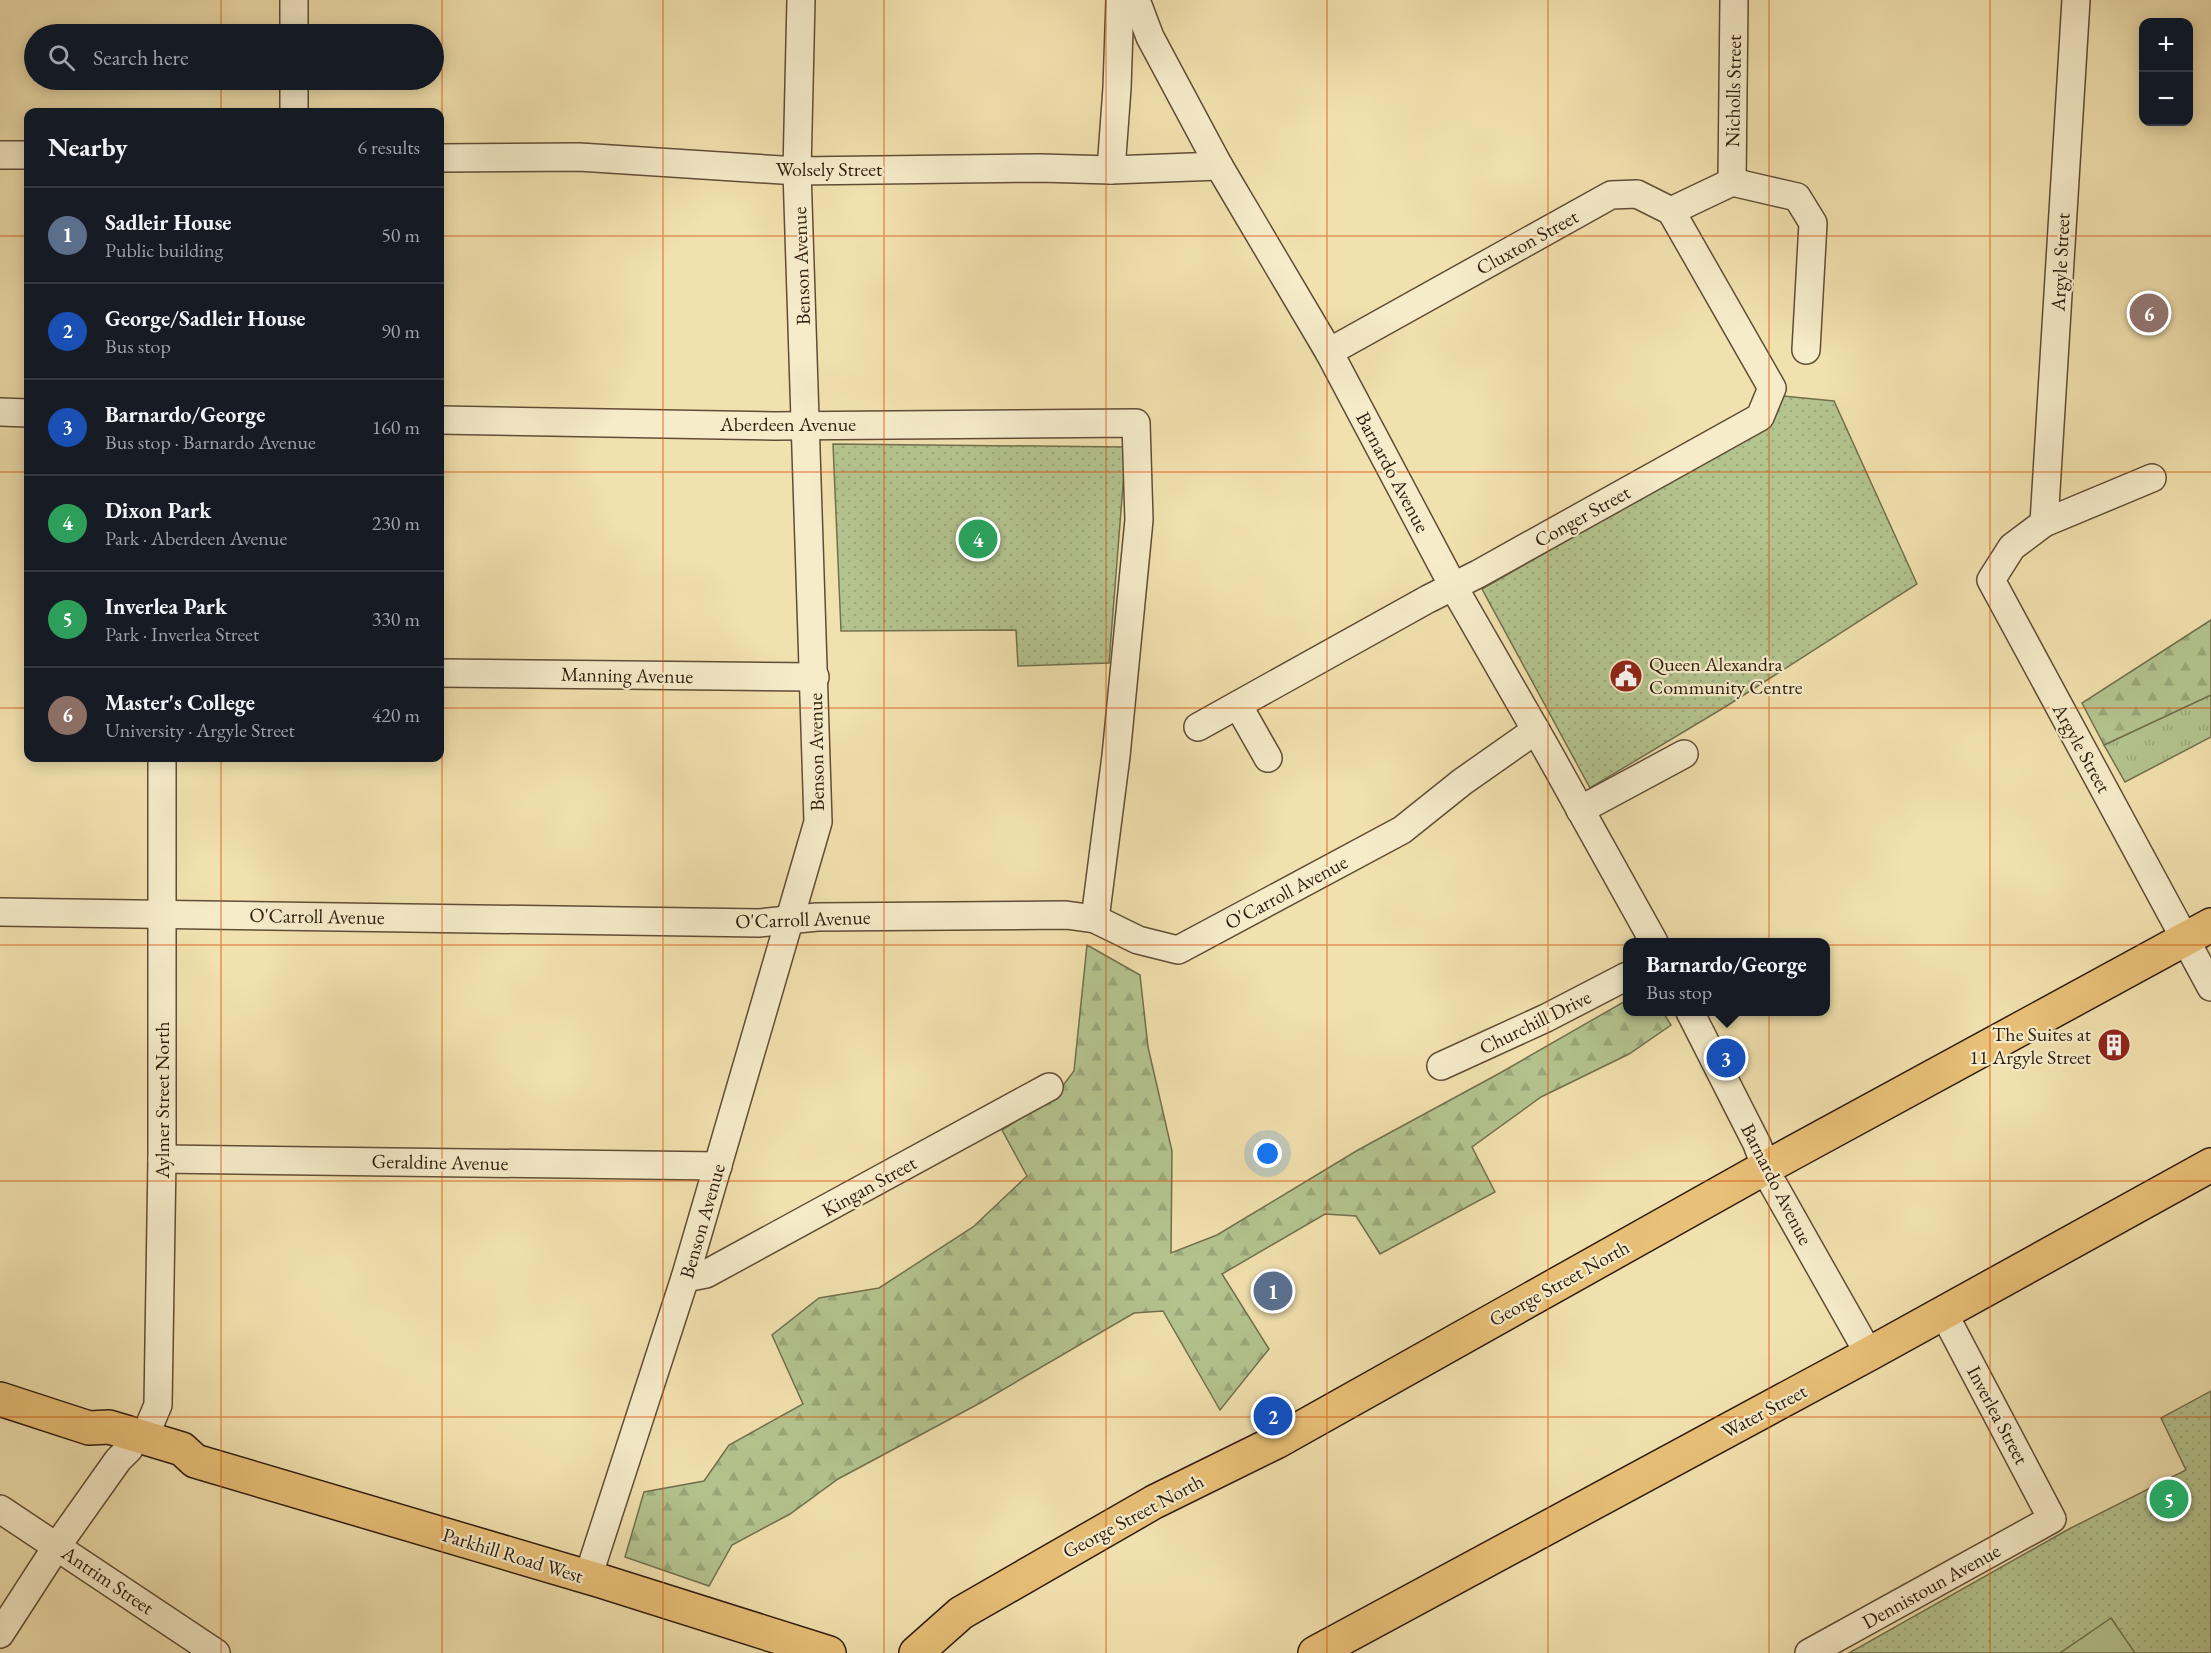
<!DOCTYPE html>
<html lang="en">
<head>
<meta charset="utf-8">
<style>
  :root { --surface:#171b24; --page:#242831; --text:#f1f3f6; --muted:#9ea1a6; --line:#363941; --accent:#c59692 }
  body { margin:0; font-family:"EB Garamond",serif; background:var(--page); color:var(--text) }
  .controls { position:absolute; right:18px; top:18px; display:grid; overflow:hidden; border-radius:12px; box-shadow:0 3px 15px #0003 }
  .controls button { width:54px; height:54px; display:grid; place-items:center; padding:0; border:0; border-bottom:2px solid var(--line); background:var(--surface); color:var(--text); font:30px sans-serif }
  .you { position:absolute; left:1268px; top:1154px; width:21px; height:21px; margin:-15px; border:4px solid #fff; border-radius:50%; background:#1a73e8; box-shadow:0 0 0 9px #1a73e833 }
  .badge { display:grid; place-items:center; width:39px; height:39px; border-radius:50%; background:var(--accent); color:#fff; font-size:20px; font-weight:700 }
  .pin { position:absolute; translate:-50% -50%; border:3px solid #fff; box-shadow:0 2px 6px #0006 }
  .popup { position:absolute; left:1623px; top:938px; width:207px; height:78px; box-sizing:border-box; display:grid; place-content:center; border-radius:12px; background:var(--surface); filter:drop-shadow(0 2px 4px #0005); font-size:20px; white-space:nowrap; color:var(--muted) }
  .popup b { font-size:22px; color:var(--text) }
  .popup::after { content:''; position:absolute; left:50%; top:100%; margin-left:-12px; border:12px solid transparent; border-top-color:var(--surface) }
  .list { margin:0; padding:0; list-style:none }
  h2 { display:flex; justify-content:space-between; align-items:center; height:78px; margin:0; padding:0 24px; font-size:26px }
  h2 small { font-size:20px; font-weight:400; color:var(--muted) }
  .list li { display:grid; grid-template-columns:39px 1fr auto; gap:18px; align-items:center; box-sizing:border-box; height:96px; padding:0 24px; border-top:2px solid var(--line) }
  .list b { display:block; font-size:22px; white-space:nowrap }
  .list p { margin:0; font-size:20px; white-space:nowrap; color:var(--muted) }
  .list em { font-size:20px; font-style:normal; color:var(--muted) }
  .icon { flex:none; width:33px; height:33px; fill:none; stroke:currentColor; stroke-width:2; stroke-linecap:round; stroke-linejoin:round }
  .map { position:relative; flex:none; width:2211px; height:1653px; overflow:hidden }
  .search { position:absolute; background:var(--surface); box-shadow:0 3px 15px #0003; left:24px; top:24px; width:420px; height:66px; display:flex; align-items:center; gap:15px; box-sizing:border-box; padding:0 21px; border-radius:33px; color:var(--muted); font-size:22px }
  .panel { position:absolute; background:var(--surface); box-shadow:0 3px 15px #0003; left:24px; top:108px; width:420px; height:654px; border-radius:12px }
  .map>svg:first-child { display:block }
  .grass { fill:url(#grass-tufts); stroke:#72704e; stroke-width:1.5 }
  .forest { fill:url(#forest-firs); stroke:#72704e; stroke-width:1.5 }
  .park { fill:url(#park-dots); stroke:#72704e; stroke-width:1.5 }
  .pitch { fill:#b4c48f; stroke:#72704e; stroke-width:1.5 }
  .lines { fill:none; stroke-linecap:round; stroke-linejoin:round }
  .minor-casing { stroke:#604d36; stroke-width:30 }
  .major-casing { stroke:#2f1c0e; stroke-width:36 }
  .minor { stroke:#f6ecca; stroke-width:27 }
  .major { stroke:#e8c077; stroke-width:33 }
  .grid { fill:none; stroke:#d6530c; stroke-width:1.5; stroke-opacity:0.55 }
  .labels { text-anchor:middle; stroke-width:4.5; stroke-linejoin:round; paint-order:stroke }
  .street-label { font-size:20px; fill:#2f1c0e; stroke:#f6ecca }
  .poi-label { font-size:20px; fill:#2f1c0e; stroke:#f6ecca; text-anchor:start }
</style>
</head>
<body>
<div class="map">
<svg width="2211" height="1653" viewBox="0 0 2211 1653">
  <defs>
    <pattern id="grass-tufts" width="24" height="20" patternUnits="userSpaceOnUse" patternTransform="scale(1.5)"><rect width="24" height="20" fill="#b4c48f"/><path d="M3 7l-1-3M5 7V3M7 7l1-3M15 17l-1-3M17 17v-4M19 17l1-3" fill="none" stroke="#9ba87a"/></pattern>
    <pattern id="forest-firs" width="22" height="20" patternUnits="userSpaceOnUse" patternTransform="scale(1.5)"><rect width="22" height="20" fill="#b4c48f"/><path d="M5 1l3.5 6h-7zM16 11l3.5 6h-7z" fill="#9ba87a"/></pattern>
    <pattern id="park-dots" width="8" height="8" patternUnits="userSpaceOnUse" patternTransform="scale(1.5)"><rect width="8" height="8" fill="#b4c48f"/><path d="M2 2h.1M6 6h.1" fill="none" stroke="#9ba87a" stroke-width="1.8" stroke-linecap="round"/></pattern>
  </defs>
  <rect width="100%" height="100%" fill="#f1e1ae"/>
  <filter id="stains"><feTurbulence type="fractalNoise" baseFrequency=".00333" numOctaves="4"/><feColorMatrix values="0 0 0 0 .2 0 0 0 0 .09 0 0 0 0 .02 0 0 0 .5 -.17"/></filter>
  <radialGradient id="worn" r=".72"><stop offset=".6" stop-color="#630" stop-opacity="0"/><stop offset="1" stop-color="#630" stop-opacity=".3"/></radialGradient>
  <polygon class="grass" points="2211,695 2211,737 2125,782 2104,745"/>
  <g class="forest">
    <polygon points="2211,620 2211,695 2104,745 2082,703"/>
    <polygon points="1087,945 1140,975 1148,1047 1172,1151 1171,1253 1217,1235 1358,1150 1500,1073 1627,1000 1627,1012 1663,1012 1671,1025 1629,1054 1541,1097 1472,1147 1495,1192 1380,1254 1356,1216 1325,1214 1222,1274 1269,1349 1220,1410 1163,1311 1134,1313 980,1403 838,1479 790,1514 732,1545 709,1586 625,1557 644,1492 704,1481 729,1445 803,1404 772,1335 819,1298 879,1288 973,1227 1027,1176 1002,1130 1055,1096 1074,1071"/>
  </g>
  <g class="park">
    <polygon points="1783,396 1834,401 1917,584 1725,707 1590,788 1482,589 1769,425"/>
    <polygon points="833,444 1126,447 1109,663 1018,666 1016,630 841,631"/>
    <polygon points="2211,1391 2211,1653 1849,1653 2069,1529 2186,1470 2161,1418"/>
  </g>
  <polygon class="pitch" points="2111,1618 2135,1653 2060,1653"/>
  <g class="lines">
    <g class="minor-casing">
      <g id="minor">
        <polyline points="294,0 294,34"/>
        <polyline points="1136,0 1150,37 1219,166 1329,352 1453,586 1546,748 1654,942"/>
        <polyline points="2076,0 2044,523 2012,547 1991,580 2211,987"/>
        <polyline points="294,80 294,112"/>
        <polyline points="0,155 28,155"/>
        <polyline points="440,158 579,157 797,171 1040,168 1111,170 1219,166"/>
        <polyline points="1111,170 1117,88 1120,0"/>
        <polyline points="1732,182 1797,197 1813,223 1806,350"/>
        <polyline points="1732,182 1734,0"/>
        <polyline points="1671,211 1732,182"/>
        <polyline points="1329,352 1611,195 1637,194 1671,211"/>
        <polyline points="0,412 28,413"/>
        <polyline points="440,420 774,426 1136,423 1139,520 1116,756 1095,919"/>
        <polyline points="2044,523 2152,478"/>
        <polyline points="440,673 815,677"/>
        <polyline points="1238,705 1268,758"/>
        <polyline points="1198,727 1428,599 1478,574 1760,417 1772,388 1671,211"/>
        <polyline points="1580,810 1684,754"/>
        <polyline points="0,912 759,923 817,917 1066,915 1095,919 1138,940 1178,950 1402,830 1462,782 1536,730"/>
        <polyline points="1690,1012 1757,1144 1769,1177 1869,1354"/>
        <polyline points="1441,1066 1546,1018 1627,976"/>
        <polyline points="162,1159 718,1166"/>
        <polyline points="685,1278 706,1274 1049,1087"/>
        <polyline points="141,1437 147,1431 158,1405 162,1159 162,758"/>
        <polyline points="0,1509 216,1653"/>
        <polyline points="588,1577 685,1278 818,822 797,171 801,0"/>
        <polyline points="0,1634 57,1546 118,1460 129,1449"/>
        <polyline points="1809,1653 2052,1519 1943,1312"/>
      </g>
    </g>
    <g class="major-casing">
      <g id="major">
        <polyline points="0,1399 89,1428 109,1427 182,1449 195,1461 601,1581 829,1653"/>
        <polyline points="916,1653 961,1613 1154,1502 1276,1442 1752,1175 2211,925"/>
        <polyline points="1315,1653 1869,1354 2211,1165"/>
      </g>
    </g>
    <use href="#minor" class="minor"/>
    <use href="#major" class="major"/>
  </g>
  <path class="grid" d="M221,0V34M442,0V1653M663,0V1653M884,0V1653M1106,0V1653M1327,0V1653M1548,0V1653M1769,0V1653M1990,0V1653M221,80V112M0,236H28M440,236H2211M0,472H28M440,472H2211M0,708H28M440,708H2211M221,758V1653M0,945H2211M0,1181H2211M0,1417H2211"/>
  <defs>
    <g id="civic-disc" transform="scale(1.725)"><circle r="9.5" fill="#8f2418" stroke="#f6ecca"/><path d="M-.6-6.5H3V-4.5H.6V-3L4-1V1h2V6H-6V1h2V-1L-.6-3ZM-1.2 2.5V6h2.4V2.5Z" fill="#fff"/></g>
    <g id="building-disc" transform="scale(1.725)"><circle r="9.5" fill="#8f2418" stroke="#f6ecca"/><path d="M-4-6H4V6H1V3H-1V6H-4ZM-2.5-4.3h1.7v1.8h-1.7ZM.8-4.3h1.7v1.8H.8ZM-2.5-1h1.7V.8h-1.7ZM.8-1h1.7V.8H.8Z" fill="#fff"/></g>
  </defs>
  <g fill-rule="evenodd">
    <use href="#civic-disc" x="1626" y="676"/>
    <use href="#building-disc" x="2114" y="1045"/>
  </g>
  <g class="labels">
    <g class="street-label">
      <text transform="translate(1733 91) rotate(-89)" y="7">Nicholls Street</text>
      <text x="829" y="176">Wolsely Street</text>
      <text transform="translate(1527 242) rotate(-29)" y="7">Cluxton Street</text>
      <text transform="translate(2060 262) rotate(-87)" y="7">Argyle Street</text>
      <text transform="translate(801 266) rotate(-92)" y="7">Benson Avenue</text>
      <text x="788" y="431">Aberdeen Avenue</text>
      <text transform="translate(1393 472) rotate(62)" y="7">Barnardo Avenue</text>
      <text transform="translate(1582 516) rotate(-29)" y="7">Conger Street</text>
      <text transform="translate(627 675) rotate(1)" y="7">Manning Avenue</text>
      <text transform="translate(2082 748) rotate(61)" y="7">Argyle Street</text>
      <text transform="translate(816 752) rotate(-91)" y="7">Benson Avenue</text>
      <text transform="translate(1286 892) rotate(-28)" y="7">O'Carroll Avenue</text>
      <text transform="translate(317 916) rotate(1)" y="7">O'Carroll Avenue</text>
      <text transform="translate(803 919) rotate(-2)" y="7">O'Carroll Avenue</text>
      <text transform="translate(1535 1022) rotate(-26)" y="7">Churchill Drive</text>
      <text transform="translate(162 1100) rotate(-90)" y="7">Aylmer Street North</text>
      <text transform="translate(440 1162) rotate(1)" y="7">Geraldine Avenue</text>
      <text transform="translate(1777 1184) rotate(63)" y="7">Barnardo Avenue</text>
      <text transform="translate(869 1186) rotate(-29)" y="7">Kingan Street</text>
      <text transform="translate(702 1221) rotate(-74)" y="7">Benson Avenue</text>
      <text transform="translate(1559 1283) rotate(-29)" y="7">George Street North</text>
      <text transform="translate(1764 1411) rotate(-28)" y="7">Water Street</text>
      <text transform="translate(1998 1415) rotate(62)" y="7">Inverlea Street</text>
      <text transform="translate(1133 1516) rotate(-28)" y="7">George Street North</text>
      <text transform="translate(513 1555) rotate(17)" y="7">Parkhill Road West</text>
      <text transform="translate(108 1580) rotate(34)" y="7">Antrim Street</text>
      <text transform="translate(1931 1586) rotate(-29)" y="7">Dennistoun Avenue</text>
    </g>
    <g class="poi-label">
      <text x="1649" y="671">Queen Alexandra<tspan x="1649" dy="23">Community Centre</tspan></text>
      <text x="2091" y="1041" text-anchor="end">The Suites at<tspan x="2091" dy="23">11 Argyle Street</tspan></text>
    </g>
  </g>
  <rect width="100%" height="100%" filter="url(#stains)"/>
  <rect width="100%" height="100%" fill="url(#worn)"/>
</svg>
<div class="controls">
<button>+</button>
<button>−</button>
</div>
<div class="you"></div>
<div class="pin badge" style="left:1273px;top:1291px;background:#5c6f8a">1</div>
<div class="pin badge" style="left:1273px;top:1416px;background:#1a4fb4">2</div>
<div class="pin badge" style="left:1726px;top:1058px;background:#1a4fb4">3</div>
<div class="popup"><b>Barnardo/George</b>Bus stop</div>
<div class="pin badge" style="left:978px;top:539px;background:#2e9e5b">4</div>
<div class="pin badge" style="left:2169px;top:1499px;background:#2e9e5b">5</div>
<div class="pin badge" style="left:2149px;top:313px;background:#8d6e63">6</div>
<div class="search"><svg class="icon" aria-label="search" viewBox="0 0 24 24"><circle cx="10" cy="10" r="6"/><path d="M15 15l6 6"/></svg>Search here</div>
<section class="panel">
<h2>Nearby<small>6 results</small></h2>
<ul class="list">
<li><span class="badge" style="background:#5c6f8a">1</span><div><b>Sadleir House</b><p>Public building</p></div><em>50 m</em></li>
<li><span class="badge" style="background:#1a4fb4">2</span><div><b>George/Sadleir House</b><p>Bus stop</p></div><em>90 m</em></li>
<li><span class="badge" style="background:#1a4fb4">3</span><div><b>Barnardo/George</b><p>Bus stop · Barnardo Avenue</p></div><em>160 m</em></li>
<li><span class="badge" style="background:#2e9e5b">4</span><div><b>Dixon Park</b><p>Park · Aberdeen Avenue</p></div><em>230 m</em></li>
<li><span class="badge" style="background:#2e9e5b">5</span><div><b>Inverlea Park</b><p>Park · Inverlea Street</p></div><em>330 m</em></li>
<li><span class="badge" style="background:#8d6e63">6</span><div><b>Master's College</b><p>University · Argyle Street</p></div><em>420 m</em></li>
</ul>
</section>
</div>
</body>
</html>
